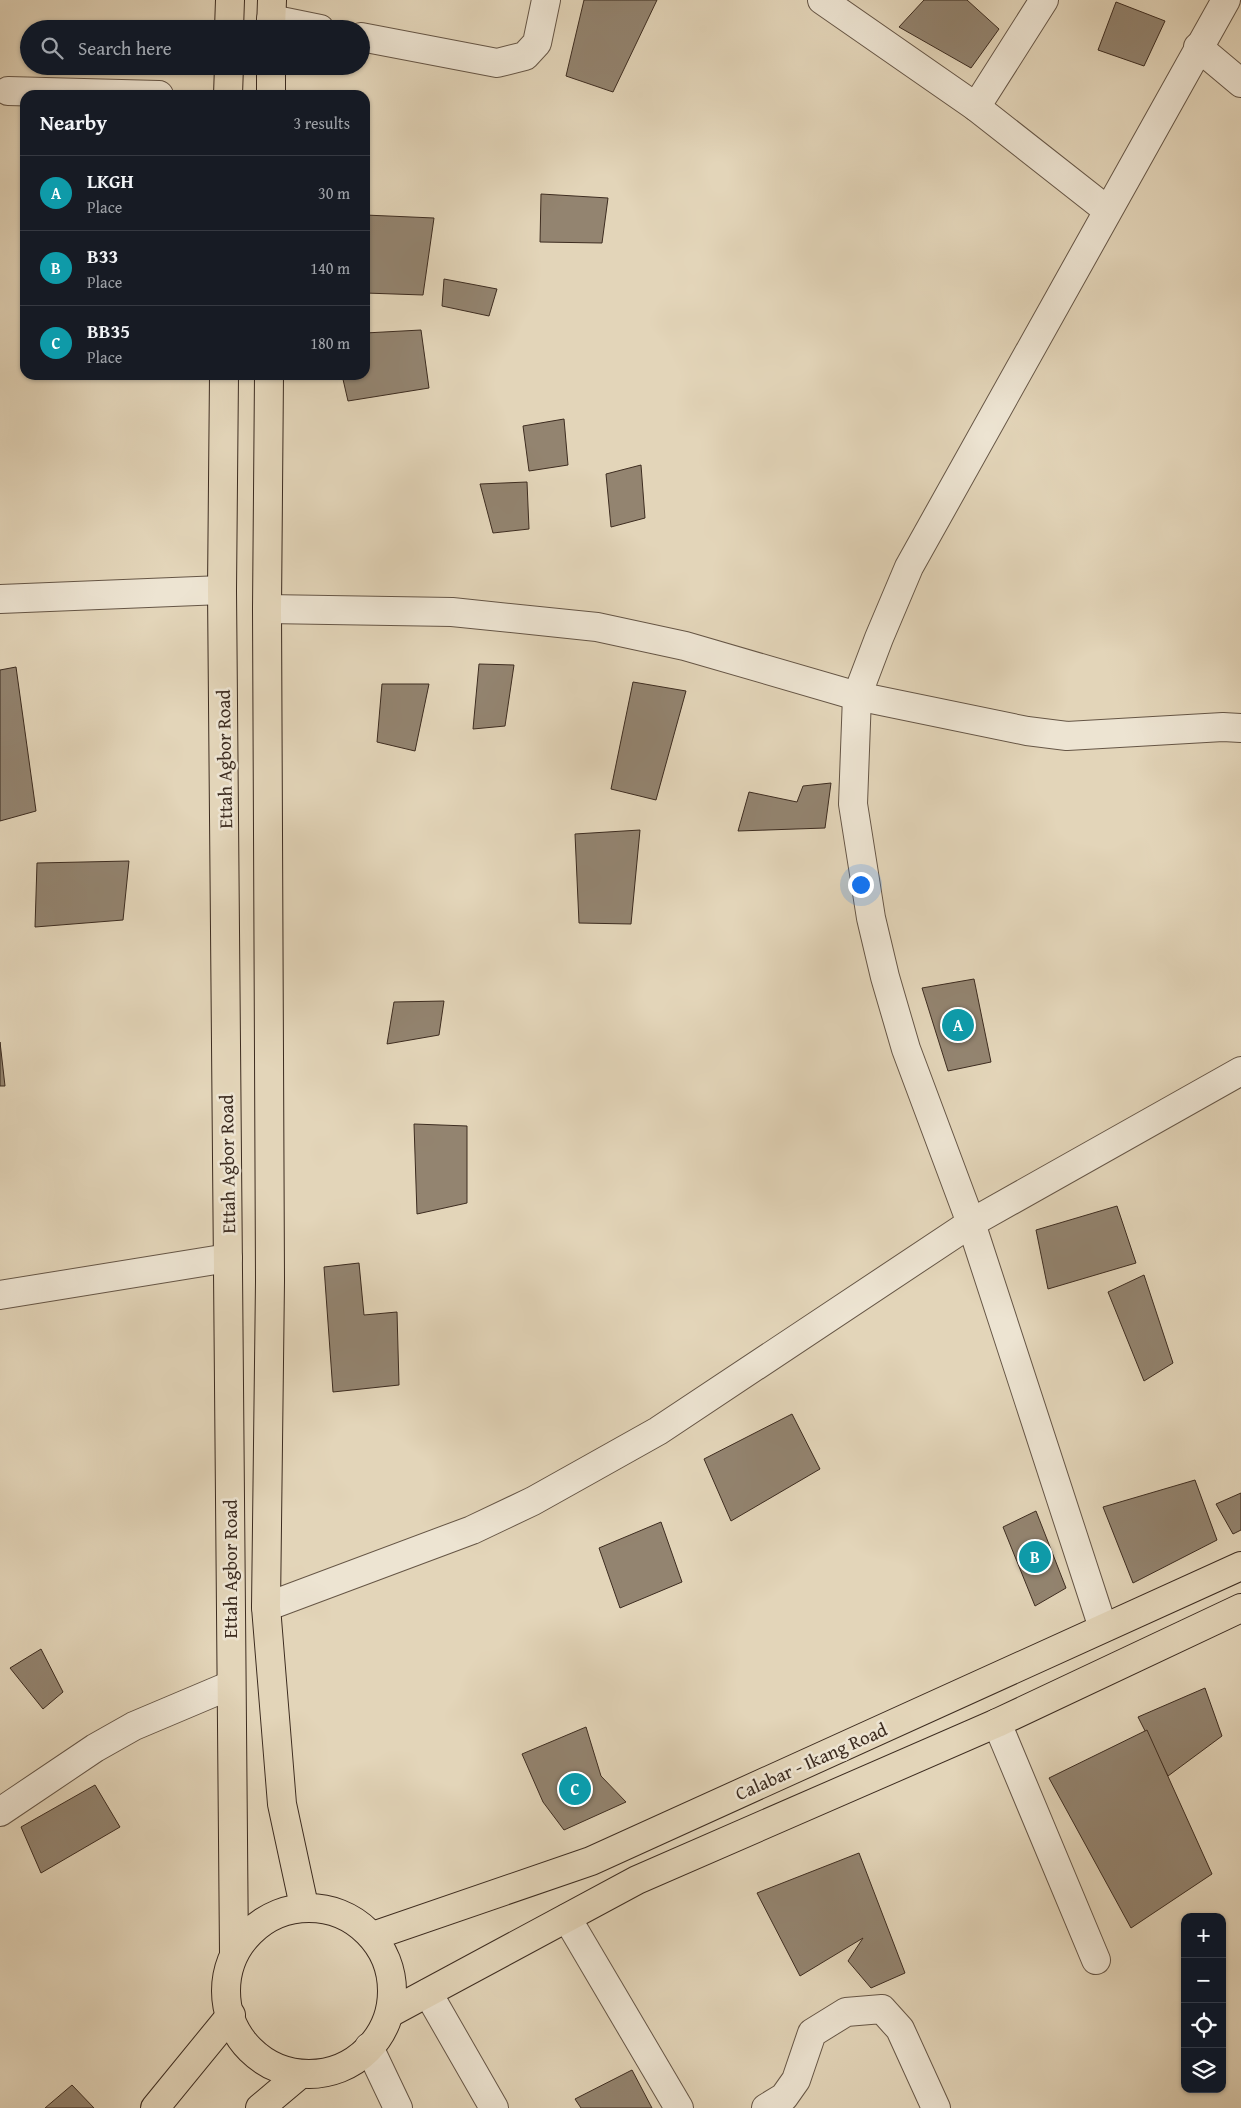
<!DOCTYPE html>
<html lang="en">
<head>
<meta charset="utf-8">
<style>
  :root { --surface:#171b24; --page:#20242c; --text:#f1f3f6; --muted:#9ea1a6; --line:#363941; --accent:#c59692 }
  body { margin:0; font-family:"Gentium Book Plus",serif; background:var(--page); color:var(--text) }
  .controls { position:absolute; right:15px; bottom:15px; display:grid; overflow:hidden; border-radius:10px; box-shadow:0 1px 4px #0004 }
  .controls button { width:45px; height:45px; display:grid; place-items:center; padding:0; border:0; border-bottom:1px solid var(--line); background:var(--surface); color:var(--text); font:25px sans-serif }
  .you { position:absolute; left:860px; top:884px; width:18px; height:18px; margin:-12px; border:4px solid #fff; border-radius:50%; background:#1a73e8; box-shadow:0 0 0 8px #1a73e833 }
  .badge { display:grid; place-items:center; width:32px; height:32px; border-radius:50%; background:var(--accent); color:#fff; font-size:16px; font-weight:700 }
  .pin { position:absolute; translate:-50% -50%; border:2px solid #fff; box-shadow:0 1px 5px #0006 }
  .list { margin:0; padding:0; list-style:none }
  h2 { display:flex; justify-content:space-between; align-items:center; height:65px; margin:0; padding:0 20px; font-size:21px }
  h2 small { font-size:16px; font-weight:400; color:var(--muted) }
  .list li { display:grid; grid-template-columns:32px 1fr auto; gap:15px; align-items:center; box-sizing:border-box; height:75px; padding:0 20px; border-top:1px solid var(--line) }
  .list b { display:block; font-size:19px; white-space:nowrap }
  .list p { margin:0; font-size:16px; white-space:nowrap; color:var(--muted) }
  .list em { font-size:16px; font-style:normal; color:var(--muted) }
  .icon { flex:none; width:28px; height:28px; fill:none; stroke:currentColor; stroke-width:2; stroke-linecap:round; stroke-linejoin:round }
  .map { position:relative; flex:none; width:1241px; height:2108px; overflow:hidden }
  .search { position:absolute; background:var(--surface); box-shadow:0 1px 4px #0004; left:20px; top:20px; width:350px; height:55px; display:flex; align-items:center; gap:12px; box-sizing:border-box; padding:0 18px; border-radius:28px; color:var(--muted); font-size:19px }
  .panel { position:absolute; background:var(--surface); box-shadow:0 1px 4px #0004; left:20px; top:90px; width:350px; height:290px; border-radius:15px }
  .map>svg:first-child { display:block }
  .building { fill:#938470; stroke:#3d2c20 }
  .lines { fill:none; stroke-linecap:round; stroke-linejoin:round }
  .minor-casing { stroke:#665646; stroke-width:30 }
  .major-casing { stroke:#3d2c20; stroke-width:30 }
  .minor { stroke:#ede4d2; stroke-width:28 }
  .major { stroke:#e3d5b9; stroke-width:28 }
  .labels { text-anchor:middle; stroke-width:5; stroke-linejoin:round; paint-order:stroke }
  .street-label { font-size:19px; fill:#3d2c20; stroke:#ede4d2 }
</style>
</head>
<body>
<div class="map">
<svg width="1241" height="2108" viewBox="0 0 1241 2108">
  <rect width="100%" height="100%" fill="#e3d5b9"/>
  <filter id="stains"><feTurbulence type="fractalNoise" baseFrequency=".004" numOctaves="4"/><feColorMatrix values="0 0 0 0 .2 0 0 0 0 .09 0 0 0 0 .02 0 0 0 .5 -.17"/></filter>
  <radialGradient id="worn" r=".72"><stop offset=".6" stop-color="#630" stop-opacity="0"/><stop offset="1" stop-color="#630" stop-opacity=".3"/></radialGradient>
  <g class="building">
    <polygon points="584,0 657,0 613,92 566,76"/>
    <polygon points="924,0 967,0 999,29 971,68 899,27"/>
    <polygon points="1116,2 1165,21 1144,66 1098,50"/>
    <polygon points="541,194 608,198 602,243 540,242"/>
    <polygon points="365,215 434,218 423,295 365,293"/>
    <polygon points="444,279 497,289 489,316 442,306"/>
    <polygon points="421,330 429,388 348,401 342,375 365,375 365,333"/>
    <polygon points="564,419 568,465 529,471 523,426"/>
    <polygon points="641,465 645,518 611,527 606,474"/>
    <polygon points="527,482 529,529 493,533 480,484"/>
    <polygon points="479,664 514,665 505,726 473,729"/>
    <polygon points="16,667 36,811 0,821 0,670"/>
    <polygon points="633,682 686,691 656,800 611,789"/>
    <polygon points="382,684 429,684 415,751 377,742"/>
    <polygon points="831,783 825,828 738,831 749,792 797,802 803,786"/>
    <polygon points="640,830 631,924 579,923 575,834"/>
    <polygon points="129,861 123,920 35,927 37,863"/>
    <polygon points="974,979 991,1062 948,1071 922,988"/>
    <polygon points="444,1001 439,1035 387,1044 394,1002"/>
    <polygon points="0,1042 5,1086 0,1086"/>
    <polygon points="414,1124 467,1126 467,1203 417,1214"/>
    <polygon points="1117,1206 1136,1263 1048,1289 1036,1230"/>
    <polygon points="359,1263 364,1315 397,1312 399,1385 333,1392 324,1267"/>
    <polygon points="1144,1275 1173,1363 1144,1381 1108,1292"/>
    <polygon points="792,1414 820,1469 731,1521 704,1459"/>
    <polygon points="1195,1480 1217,1540 1133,1583 1103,1507"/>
    <polygon points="1241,1493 1241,1530 1233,1534 1216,1504"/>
    <polygon points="1036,1511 1066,1588 1035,1606 1003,1527"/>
    <polygon points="661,1522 682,1582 620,1608 599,1548"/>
    <polygon points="41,1649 63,1692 43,1709 10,1668"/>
    <polygon points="1205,1688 1222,1736 1168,1776 1138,1717"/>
    <polygon points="586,1727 601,1776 626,1802 564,1830 543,1802 522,1754"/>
    <polygon points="1147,1730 1212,1874 1131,1928 1049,1778"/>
    <polygon points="95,1785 120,1827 41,1873 21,1827"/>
    <polygon points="859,1853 905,1973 871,1988 848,1961 863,1938 800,1976 757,1893"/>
    <polygon points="632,2070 652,2108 581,2108 575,2099"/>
    <polygon points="72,2085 94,2108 45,2108"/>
  </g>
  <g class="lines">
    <g class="minor-casing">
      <g id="minor">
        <polyline points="822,0 976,107 1107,210"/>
        <polyline points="271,19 320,29"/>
        <polyline points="361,37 497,63 525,56 537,43 546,0"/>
        <polyline points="1198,47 1241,83"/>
        <polyline points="8,91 159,95"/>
        <polyline points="976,107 1044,0"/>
        <polyline points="0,599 222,590"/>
        <polyline points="267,609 452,612 597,627 685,646 857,696 1027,731 1067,736 1223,727 1241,728"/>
        <polyline points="0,1295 228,1258"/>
        <polyline points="266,1607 472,1530 533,1501 592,1468 658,1431 971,1223 1241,1071"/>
        <polyline points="1103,1628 971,1223 906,1049 885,977 871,918 853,804 857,696 879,638 909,567 1226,0"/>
        <polyline points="997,1723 1096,1960"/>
        <polyline points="0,1812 95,1748 134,1726 231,1685"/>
        <polyline points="567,1918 679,2108"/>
        <polyline points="428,1993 494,2108"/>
        <polyline points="369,2047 398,2108"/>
        <polyline points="766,2108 784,2097 796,2080 812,2033 846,2012 882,2009 900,2029 936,2108"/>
      </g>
    </g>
    <g class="major-casing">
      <g id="major">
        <polyline points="229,29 230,0"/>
        <polyline points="271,29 272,0"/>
        <polyline points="228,95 229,66"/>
        <polyline points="271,95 271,66"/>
        <polyline points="224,375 222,590 234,1953"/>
        <polyline points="269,375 267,609 270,1281 266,1607 282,1804 304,1906"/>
        <circle cx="309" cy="1991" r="83"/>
        <polyline points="373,1936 591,1861 1241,1566"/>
        <polyline points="390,2013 637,1880 997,1723 1241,1608"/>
        <polyline points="155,2108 231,2015"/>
        <polyline points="260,2108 298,2076"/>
      </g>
    </g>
    <use href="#minor" class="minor"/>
    <use href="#major" class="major"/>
  </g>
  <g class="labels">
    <g class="street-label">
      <text transform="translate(224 759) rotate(-91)" y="7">Ettah Agbor Road</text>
      <text transform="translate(227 1164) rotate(-91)" y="7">Ettah Agbor Road</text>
      <text transform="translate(230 1569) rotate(-90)" y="7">Ettah Agbor Road</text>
      <text transform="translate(811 1761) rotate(-24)" y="7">Calabar - Ikang Road</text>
    </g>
  </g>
  <rect width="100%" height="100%" filter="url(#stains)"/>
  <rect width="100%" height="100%" fill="url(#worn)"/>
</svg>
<div class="controls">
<button>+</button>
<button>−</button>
<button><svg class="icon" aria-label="locate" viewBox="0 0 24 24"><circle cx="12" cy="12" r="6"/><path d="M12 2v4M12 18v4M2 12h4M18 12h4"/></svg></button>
<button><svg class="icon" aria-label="layers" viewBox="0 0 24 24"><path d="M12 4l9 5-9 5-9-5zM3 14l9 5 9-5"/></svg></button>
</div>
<div class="you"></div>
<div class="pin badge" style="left:958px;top:1025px;background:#0f9aa8">A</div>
<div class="pin badge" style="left:1035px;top:1557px;background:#0f9aa8">B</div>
<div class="pin badge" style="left:575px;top:1789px;background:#0f9aa8">C</div>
<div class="search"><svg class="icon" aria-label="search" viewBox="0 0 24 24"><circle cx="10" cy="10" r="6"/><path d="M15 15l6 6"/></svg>Search here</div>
<section class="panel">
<h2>Nearby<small>3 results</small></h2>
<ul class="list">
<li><span class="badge" style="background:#0f9aa8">A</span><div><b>LKGH</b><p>Place</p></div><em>30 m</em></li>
<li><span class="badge" style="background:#0f9aa8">B</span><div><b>B33</b><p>Place</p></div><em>140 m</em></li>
<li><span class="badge" style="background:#0f9aa8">C</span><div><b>BB35</b><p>Place</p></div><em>180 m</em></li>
</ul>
</section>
</div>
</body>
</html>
